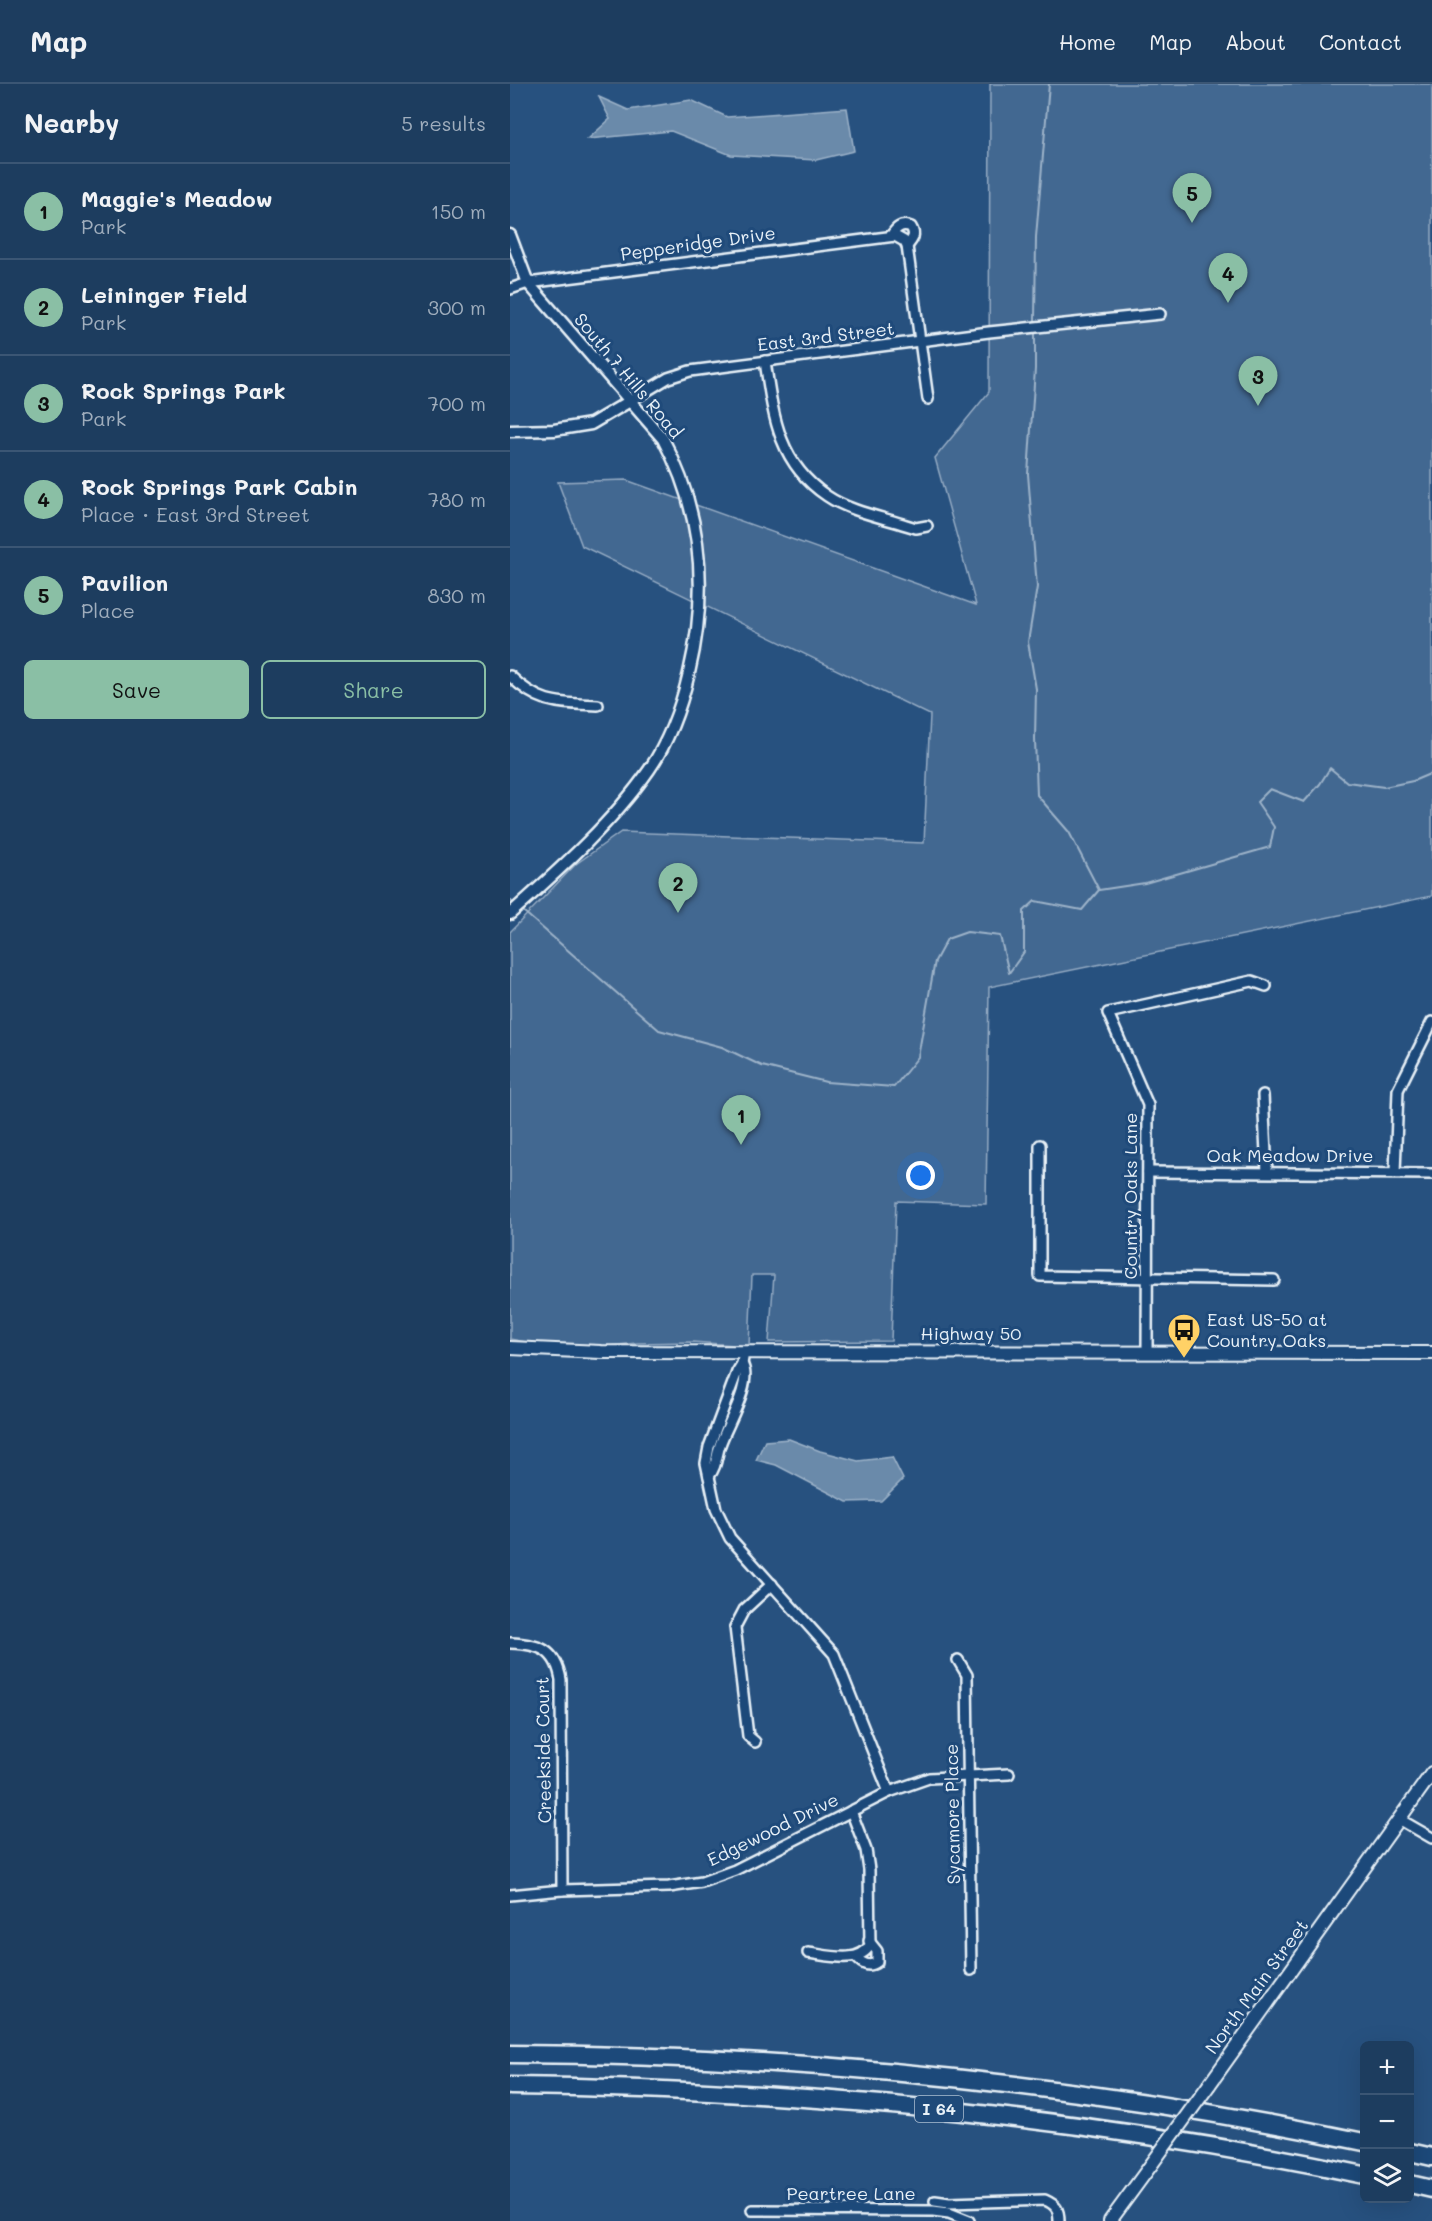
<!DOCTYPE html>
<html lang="en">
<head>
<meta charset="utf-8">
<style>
  :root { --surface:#1d3d5f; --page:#254465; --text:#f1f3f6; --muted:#a0aebd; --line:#3b5674; --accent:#8abfa5 }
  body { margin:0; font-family:Mali,sans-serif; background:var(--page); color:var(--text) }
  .controls { position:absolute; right:18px; bottom:18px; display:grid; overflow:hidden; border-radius:9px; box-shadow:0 6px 24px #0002 }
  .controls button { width:54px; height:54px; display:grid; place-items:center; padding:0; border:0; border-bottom:2px solid var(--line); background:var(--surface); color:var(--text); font:30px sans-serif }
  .you { position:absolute; left:411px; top:1092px; width:21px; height:21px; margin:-15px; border:4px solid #fff; border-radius:50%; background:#1a73e8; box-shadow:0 0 0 9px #1a73e833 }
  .badge { display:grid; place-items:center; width:39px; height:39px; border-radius:50%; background:var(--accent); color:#111; font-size:20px; font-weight:700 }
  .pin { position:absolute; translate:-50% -50px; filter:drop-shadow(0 2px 3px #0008) }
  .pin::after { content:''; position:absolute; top:32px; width:21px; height:18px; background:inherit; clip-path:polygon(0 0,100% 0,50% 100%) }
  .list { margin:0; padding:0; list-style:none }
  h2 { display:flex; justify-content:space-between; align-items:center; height:78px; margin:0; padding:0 24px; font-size:26px }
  h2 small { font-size:20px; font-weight:400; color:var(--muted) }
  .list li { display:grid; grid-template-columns:39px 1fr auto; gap:18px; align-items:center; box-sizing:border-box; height:96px; padding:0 24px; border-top:2px solid var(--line) }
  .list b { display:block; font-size:22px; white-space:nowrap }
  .list p { margin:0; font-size:20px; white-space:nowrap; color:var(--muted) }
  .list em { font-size:20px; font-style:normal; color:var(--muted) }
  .actions { display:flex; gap:12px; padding:18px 24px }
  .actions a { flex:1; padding:14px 0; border:2px solid var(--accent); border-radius:9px; text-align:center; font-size:21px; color:var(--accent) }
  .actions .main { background:var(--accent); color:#111 }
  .icon { flex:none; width:33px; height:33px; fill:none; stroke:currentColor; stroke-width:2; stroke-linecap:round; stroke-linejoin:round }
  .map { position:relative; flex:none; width:922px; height:2137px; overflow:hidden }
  header { display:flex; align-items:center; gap:36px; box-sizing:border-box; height:84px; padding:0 30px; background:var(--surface); border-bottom:2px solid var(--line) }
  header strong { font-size:28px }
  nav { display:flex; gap:33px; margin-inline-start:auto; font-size:21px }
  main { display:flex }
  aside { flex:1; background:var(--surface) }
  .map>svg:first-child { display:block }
  .green { fill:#436891; stroke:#96acc4; stroke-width:1.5 }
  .water { fill:#6b8aaa; stroke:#9db3c9; stroke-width:1.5 }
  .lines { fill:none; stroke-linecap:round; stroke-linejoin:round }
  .stream { stroke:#9db3c9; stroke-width:2 }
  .minor-casing { stroke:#e8f1f8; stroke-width:14 }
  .tertiary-casing { stroke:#e8f1f8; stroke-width:15 }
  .secondary-casing { stroke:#e8f1f8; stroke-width:16 }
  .motorway-casing { stroke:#e8f1f8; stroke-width:21 }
  .minor { stroke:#1f4a7a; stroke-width:9 }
  .tertiary { stroke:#1f4a7a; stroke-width:10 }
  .secondary { stroke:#1f4a7a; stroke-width:12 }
  .motorway { stroke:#1f4a7a; stroke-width:16 }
  .secondary-bridge-casing { stroke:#e8f1f8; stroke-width:16; stroke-linecap:butt }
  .secondary-bridge { stroke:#1f4a7a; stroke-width:12 }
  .labels { text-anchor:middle; stroke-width:6; stroke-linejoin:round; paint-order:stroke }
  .shield { fill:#1f4a7a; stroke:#acbfd2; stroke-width:1.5 }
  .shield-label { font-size:16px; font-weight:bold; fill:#e8f1f8 }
  .street-label { font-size:18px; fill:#e8f1f8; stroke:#1f4a7a }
  .poi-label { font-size:18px; fill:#e8f1f8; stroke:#1f4a7a; text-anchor:start }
</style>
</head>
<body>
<header>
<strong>Map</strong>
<nav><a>Home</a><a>Map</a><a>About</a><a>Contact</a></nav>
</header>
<main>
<aside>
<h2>Nearby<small>5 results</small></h2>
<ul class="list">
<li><span class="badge">1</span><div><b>Maggie's Meadow</b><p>Park</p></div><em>150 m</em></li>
<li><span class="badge">2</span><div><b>Leininger Field</b><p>Park</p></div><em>300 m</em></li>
<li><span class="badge">3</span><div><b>Rock Springs Park</b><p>Park</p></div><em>700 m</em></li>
<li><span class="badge">4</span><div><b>Rock Springs Park Cabin</b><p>Place · East 3rd Street</p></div><em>780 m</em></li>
<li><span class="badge">5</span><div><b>Pavilion</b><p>Place</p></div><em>830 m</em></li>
</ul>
<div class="actions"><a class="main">Save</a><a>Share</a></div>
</aside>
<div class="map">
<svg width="922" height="2137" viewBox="0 0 922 2137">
  <rect width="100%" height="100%" fill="#27517f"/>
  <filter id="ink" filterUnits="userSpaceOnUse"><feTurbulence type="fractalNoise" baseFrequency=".0167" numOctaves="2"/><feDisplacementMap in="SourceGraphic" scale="12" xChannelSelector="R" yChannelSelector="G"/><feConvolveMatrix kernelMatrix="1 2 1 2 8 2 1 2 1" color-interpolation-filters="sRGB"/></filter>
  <g filter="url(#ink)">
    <polygon class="green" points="480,0 922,0 922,812 479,903 476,1120 386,1117 381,1257 259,1258 264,1191 242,1191 239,1262 182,1258 127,1259 79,1264 21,1259 0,1255 0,848 66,780 111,748 414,759 420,631 72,462 48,398 116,396 466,521 425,374 479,308"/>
    <g class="water">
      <polygon points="89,13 118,26 181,16 217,33 337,24 344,67 306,76 221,71 161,47 78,55 100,35"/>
      <polygon points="279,1355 310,1367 348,1377 382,1373 393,1395 371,1417 337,1418 266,1381 246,1376 255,1357"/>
    </g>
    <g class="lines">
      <g class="stream">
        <polyline points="525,237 526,153 539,0"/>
        <polyline points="525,250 525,285 518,390 527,503 518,558 526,605 525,655 527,711 559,748 589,806"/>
        <polyline points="589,806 635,799 760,763 764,743 747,718 760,705 794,718 810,700 820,684 837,698 874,703 903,697 922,689"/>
        <polyline points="0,816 2,818"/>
        <polyline points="13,827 149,946 212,963 252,982 316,998 384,1003 408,973 425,877 437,855 457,848 490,852 499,889 514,868 514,827 525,817 572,826 589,806"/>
      </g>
      <g class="minor-casing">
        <g id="minor">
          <path d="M381,152C386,144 391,139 401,143C406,151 403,155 397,162"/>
          <polyline points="0,205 18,199 385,152 394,157 397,162 418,315"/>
          <path d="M255,277C263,331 268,379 317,412C339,427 371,433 396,441L406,444L417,442"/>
          <polyline points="120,317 158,294 180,287 479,248 650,230"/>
          <path d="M0,592C30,621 48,619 88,621"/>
          <polyline points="753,1011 757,1088"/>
          <polyline points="530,1061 530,1192 764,1196"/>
          <polyline points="638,1088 922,1090"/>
          <polyline points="885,1089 888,1006 922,938"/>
          <polyline points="234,1268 232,1280 227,1288 199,1363 196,1379 206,1425 220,1454 324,1570 379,1708"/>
          <polyline points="637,1269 638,1021 598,929 742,897 756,902"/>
          <path d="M199,1392C207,1382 206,1373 210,1361C216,1342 244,1298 232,1280"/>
          <path d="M0,1559C29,1560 46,1565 51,1596L52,1806"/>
          <polyline points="448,1576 457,1591 461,1886"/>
          <polyline points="245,1658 238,1652 225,1543 234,1526 262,1500"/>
          <polyline points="889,1735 922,1754"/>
          <polyline points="0,1811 52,1806 159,1803 192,1798 225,1786 379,1708 419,1694 499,1690"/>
          <path d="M298,1869C316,1871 350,1881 360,1861L359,1786L356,1766L341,1727"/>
          <path d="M346,1873C352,1880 359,1884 367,1878V1867L359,1857"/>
          <path d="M425,2117L439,2119L535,2116C546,2121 549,2125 549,2137"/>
          <polyline points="242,2126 423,2127 439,2129 459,2137"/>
        </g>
      </g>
      <g class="tertiary-casing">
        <g id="tertiary">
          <path d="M0,151L18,199L153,355C193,429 198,509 179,589C171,623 159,657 139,686C102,739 49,786 0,830"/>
          <polyline points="0,347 44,346 81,340 120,317"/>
        </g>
      </g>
      <g class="secondary-casing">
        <g id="secondary">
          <polyline points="0,1264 91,1268 922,1269"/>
          <polyline points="699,2001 922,1689"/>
          <polyline points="600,2137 641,2081"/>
        </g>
      </g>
      <g class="motorway-casing">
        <g id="motorway">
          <path d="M0,1970C286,1971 574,2000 854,2058"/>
          <path d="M0,2002C287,2005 573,2032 854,2091"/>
          <polyline points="900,2068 922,2073"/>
          <polyline points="900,2100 922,2105"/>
        </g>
      </g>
      <use href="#minor" class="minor"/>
      <use href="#tertiary" class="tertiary"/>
      <use href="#secondary" class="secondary"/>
      <use href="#motorway" class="motorway"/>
      <g class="secondary-bridge-casing">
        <polyline id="secondary-bridge" points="641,2081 699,2001"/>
      </g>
      <use href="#secondary-bridge" class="secondary-bridge"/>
    </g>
  </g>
  <defs>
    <g id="bus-pin" transform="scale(1.725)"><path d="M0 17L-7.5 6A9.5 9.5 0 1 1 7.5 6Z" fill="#ffd166" stroke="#1f4a7a"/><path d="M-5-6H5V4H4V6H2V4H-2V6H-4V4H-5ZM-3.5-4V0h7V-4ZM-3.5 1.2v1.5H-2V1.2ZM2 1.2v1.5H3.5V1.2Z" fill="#111"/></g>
  </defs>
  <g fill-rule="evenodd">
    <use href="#bus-pin" x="674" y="1246"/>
  </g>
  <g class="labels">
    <rect class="shield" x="405" y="2012" width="48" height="26" rx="4.5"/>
    <g class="shield-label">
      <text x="429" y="2031">I 64</text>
    </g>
    <g class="street-label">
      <text transform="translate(188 160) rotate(-8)" y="6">Pepperidge Drive</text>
      <text transform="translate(316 253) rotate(-7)" y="6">East 3rd Street</text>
      <text transform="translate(118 292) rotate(50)" y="6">South 7 Hills Road</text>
      <text x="780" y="1078">Oak Meadow Drive</text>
      <text transform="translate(621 1112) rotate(-90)" y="6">Country Oaks Lane</text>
      <text x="461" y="1256">Highway 50</text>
      <text transform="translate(34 1666) rotate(-91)" y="6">Creekside Court</text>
      <text transform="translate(443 1730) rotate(-91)" y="6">Sycamore Place</text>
      <text transform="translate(263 1746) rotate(-26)" y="6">Edgewood Drive</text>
      <text transform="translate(747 1903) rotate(-54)" y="6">North Main Street</text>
      <text x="341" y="2116">Peartree Lane</text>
    </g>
    <g class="poi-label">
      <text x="697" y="1242">East US-50 at<tspan x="697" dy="21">Country Oaks</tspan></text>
    </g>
  </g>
</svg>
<div class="controls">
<button>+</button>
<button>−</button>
<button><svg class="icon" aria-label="layers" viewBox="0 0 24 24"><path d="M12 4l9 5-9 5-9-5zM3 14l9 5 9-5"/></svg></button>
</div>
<div class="you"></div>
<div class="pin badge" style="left:231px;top:1061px">1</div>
<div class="pin badge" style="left:168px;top:829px">2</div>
<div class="pin badge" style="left:748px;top:322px">3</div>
<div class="pin badge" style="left:718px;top:219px">4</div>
<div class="pin badge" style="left:682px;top:139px">5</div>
</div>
</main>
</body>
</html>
